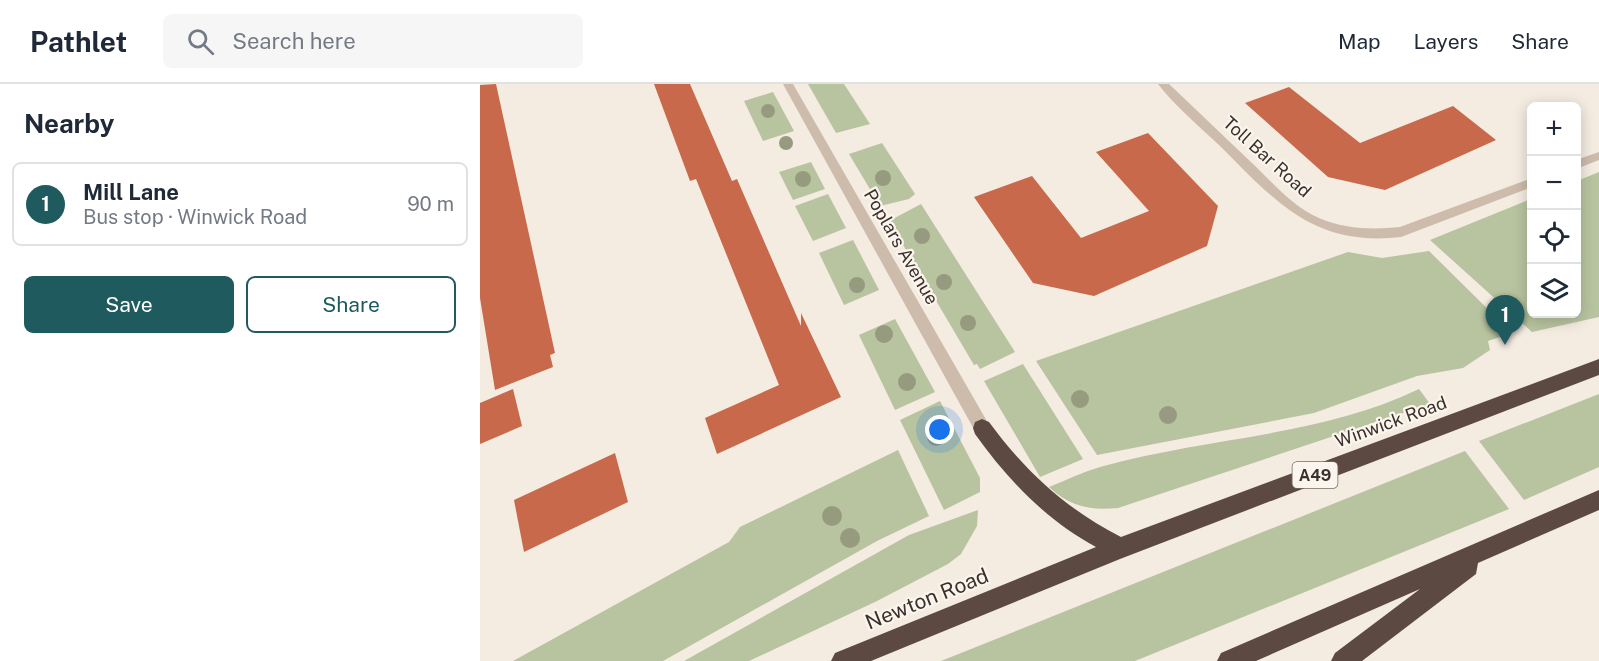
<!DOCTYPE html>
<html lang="en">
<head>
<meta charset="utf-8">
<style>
  :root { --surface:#fff; --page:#f6f6f7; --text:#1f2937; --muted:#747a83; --line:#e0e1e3; --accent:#1f5a5e }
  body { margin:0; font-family:"Public Sans",sans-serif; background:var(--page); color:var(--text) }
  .controls { position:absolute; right:18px; top:18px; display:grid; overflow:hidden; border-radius:9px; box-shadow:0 3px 15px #0003 }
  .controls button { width:54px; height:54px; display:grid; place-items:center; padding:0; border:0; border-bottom:2px solid var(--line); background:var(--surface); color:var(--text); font:30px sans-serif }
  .you { position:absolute; left:460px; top:346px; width:21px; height:21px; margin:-15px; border:4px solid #fff; border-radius:50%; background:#1a73e8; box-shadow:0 0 0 9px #1a73e833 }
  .badge { display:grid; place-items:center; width:39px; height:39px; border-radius:50%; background:var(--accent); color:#fff; font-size:20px; font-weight:700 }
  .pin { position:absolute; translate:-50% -50px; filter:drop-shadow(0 2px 3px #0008) }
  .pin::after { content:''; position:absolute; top:32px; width:21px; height:18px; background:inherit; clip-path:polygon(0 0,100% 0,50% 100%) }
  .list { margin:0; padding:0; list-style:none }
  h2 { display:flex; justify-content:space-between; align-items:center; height:78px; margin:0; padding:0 24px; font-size:26px }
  h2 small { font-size:20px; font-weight:400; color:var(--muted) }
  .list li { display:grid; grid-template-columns:39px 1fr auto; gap:18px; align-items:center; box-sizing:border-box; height:84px; margin:0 12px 12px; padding:0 12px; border:2px solid var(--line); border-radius:9px }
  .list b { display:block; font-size:22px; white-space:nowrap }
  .list p { margin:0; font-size:20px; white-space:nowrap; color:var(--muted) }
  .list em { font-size:20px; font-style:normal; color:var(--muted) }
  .actions { display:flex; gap:12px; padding:18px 24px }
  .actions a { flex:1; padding:14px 0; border:2px solid var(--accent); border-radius:9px; text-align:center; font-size:21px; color:var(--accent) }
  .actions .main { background:var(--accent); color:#fff }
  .icon { flex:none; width:33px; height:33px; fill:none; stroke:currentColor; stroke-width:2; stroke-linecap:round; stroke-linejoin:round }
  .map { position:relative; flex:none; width:1119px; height:577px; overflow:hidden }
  header { display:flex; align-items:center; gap:36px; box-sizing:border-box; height:84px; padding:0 30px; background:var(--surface); border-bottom:2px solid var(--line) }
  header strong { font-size:28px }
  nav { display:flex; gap:33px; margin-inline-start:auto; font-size:21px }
  .search { width:420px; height:54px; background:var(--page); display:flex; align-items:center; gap:15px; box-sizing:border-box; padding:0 21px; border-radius:9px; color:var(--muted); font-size:22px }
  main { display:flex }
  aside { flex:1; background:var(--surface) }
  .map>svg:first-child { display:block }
  .green { fill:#b8c4a0 }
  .building { fill:#c8694b }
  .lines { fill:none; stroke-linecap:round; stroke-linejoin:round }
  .minor { fill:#cdbbac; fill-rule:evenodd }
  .highway { fill:#5c4a42; fill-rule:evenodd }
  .tree { fill:#969b7f }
  .labels { text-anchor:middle; stroke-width:4.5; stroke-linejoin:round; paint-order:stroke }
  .shield { fill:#fbf5ee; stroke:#756b66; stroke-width:1.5 }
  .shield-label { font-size:16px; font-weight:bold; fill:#3b302b }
  .street-label { font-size:18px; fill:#3b302b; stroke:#fbf5ee }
  .near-street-label { font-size:21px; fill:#3b302b; stroke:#fbf5ee }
</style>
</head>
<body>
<header>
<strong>Pathlet</strong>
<div class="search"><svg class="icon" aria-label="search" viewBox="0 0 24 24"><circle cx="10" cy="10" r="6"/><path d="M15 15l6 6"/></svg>Search here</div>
<nav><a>Map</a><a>Layers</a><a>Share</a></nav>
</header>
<main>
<aside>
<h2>Nearby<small></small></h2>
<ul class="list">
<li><span class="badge">1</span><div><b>Mill Lane</b><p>Bus stop · Winwick Road</p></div><em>90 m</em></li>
</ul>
<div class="actions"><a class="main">Save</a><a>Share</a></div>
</aside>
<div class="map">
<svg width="1119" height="577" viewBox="0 0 1119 577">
  <rect width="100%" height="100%" fill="#f4ebe1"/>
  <g class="green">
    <polygon points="328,0 364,0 390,40 356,49"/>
    <polygon points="293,8 314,47 283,57 264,17"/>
    <polygon points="402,59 435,110 429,115 400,122 369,70"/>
    <polygon points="331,78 345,105 313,116 299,88"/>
    <polygon points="1119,88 1119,233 1052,248 950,156 1051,115 1052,230 1096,230 1097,97"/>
    <polygon points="348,110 366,144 333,157 315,122"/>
    <polygon points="441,120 535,268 500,285 497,280 494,281 409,137"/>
    <polygon points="373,156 399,206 364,221 339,169"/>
    <polygon points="949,167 1032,249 1008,257 1010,266 983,284 937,292 834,329 617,371 556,277 868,168 902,174"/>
    <polygon points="415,235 455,308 415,326 379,251"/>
    <polygon points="543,280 603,375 560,393 504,297"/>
    <path d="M939,305L950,320L638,424C610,427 589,422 569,403C586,396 603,388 620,383C725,353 840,353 939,305Z"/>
    <polygon points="1119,310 1119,383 1044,416 999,357"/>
    <polygon points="460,317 500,394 500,408 464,426 420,336"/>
    <polygon points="418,366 449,432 397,457 183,577 33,577 249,458 260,443"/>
    <polygon points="985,367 1029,425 655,577 461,577"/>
    <polygon points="498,426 497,442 481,470 468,480 397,517 269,577 204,577 429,451"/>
  </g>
  <g class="building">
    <polygon points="16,0 75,269 70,271 73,283 15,306 0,214 0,1"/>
    <polygon points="174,0 210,0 252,97 257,95 321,242 321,229 361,313 237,370 225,334 299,301 216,95 210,97"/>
    <polygon points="809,3 880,59 973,22 1016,56 905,106 848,93 765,19"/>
    <polygon points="668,49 738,122 727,162 614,212 553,199 494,113 552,92 601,154 669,127 616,68"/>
    <polygon points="33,305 42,342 0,360 0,319"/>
    <polygon points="135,369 148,418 44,468 34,416"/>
  </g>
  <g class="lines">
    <g class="minor">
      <polygon points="303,0 313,0 508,339 510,344 508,349 502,351 496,349"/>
      <path d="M678,0H689C717,26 744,53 772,79C792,98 813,123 839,134C864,145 893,146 920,143L1052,94V103L921,153C834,163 796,118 740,62C719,42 695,22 678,0Z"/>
      <polygon points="1119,68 1119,76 1096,85 1096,76"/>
    </g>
    <g class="highway">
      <path d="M1119,275V291L640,475L391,577H351L355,569L616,463C566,436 528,396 495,350L493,344L495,338L502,335L509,338C545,387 586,425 641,453Z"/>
      <polygon points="1119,406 1119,426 998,479 996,490 882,577 851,577 855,569 940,505 776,577 737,577 741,569"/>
    </g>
  </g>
  <g class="tree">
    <circle cx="288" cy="27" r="7"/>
    <circle cx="306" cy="59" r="7"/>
    <circle cx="403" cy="94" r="8"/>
    <circle cx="323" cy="95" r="8"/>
    <circle cx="442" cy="152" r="8"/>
    <circle cx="464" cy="198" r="8"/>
    <circle cx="377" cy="201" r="8"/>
    <circle cx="488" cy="239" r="8"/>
    <circle cx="404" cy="250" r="9"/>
    <circle cx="427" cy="298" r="9"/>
    <circle cx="600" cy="315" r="9"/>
    <circle cx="688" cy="331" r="9"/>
    <circle cx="456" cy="353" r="9"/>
    <circle cx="352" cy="432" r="10"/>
    <circle cx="370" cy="454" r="10"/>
  </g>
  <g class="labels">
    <rect class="shield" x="812.5" y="378" width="45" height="26" rx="4.5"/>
    <g class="shield-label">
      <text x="835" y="397">A49</text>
    </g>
    <g class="street-label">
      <text transform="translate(787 73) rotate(42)" y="6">Toll Bar Road</text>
      <text transform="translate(421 163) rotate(60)" y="6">Poplars Avenue</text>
      <text transform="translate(911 338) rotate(-20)" y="6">Winwick Road</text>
    </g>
    <g class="near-street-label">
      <text transform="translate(447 515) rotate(-22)" y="7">Newton Road</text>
    </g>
  </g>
</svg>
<div class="controls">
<button>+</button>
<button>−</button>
<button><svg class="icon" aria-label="locate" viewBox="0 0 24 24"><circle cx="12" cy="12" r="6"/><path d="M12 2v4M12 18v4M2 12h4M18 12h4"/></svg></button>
<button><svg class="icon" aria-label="layers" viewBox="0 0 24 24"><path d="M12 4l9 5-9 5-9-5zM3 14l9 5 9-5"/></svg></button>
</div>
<div class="you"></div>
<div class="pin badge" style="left:1025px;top:261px">1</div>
</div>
</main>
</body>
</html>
